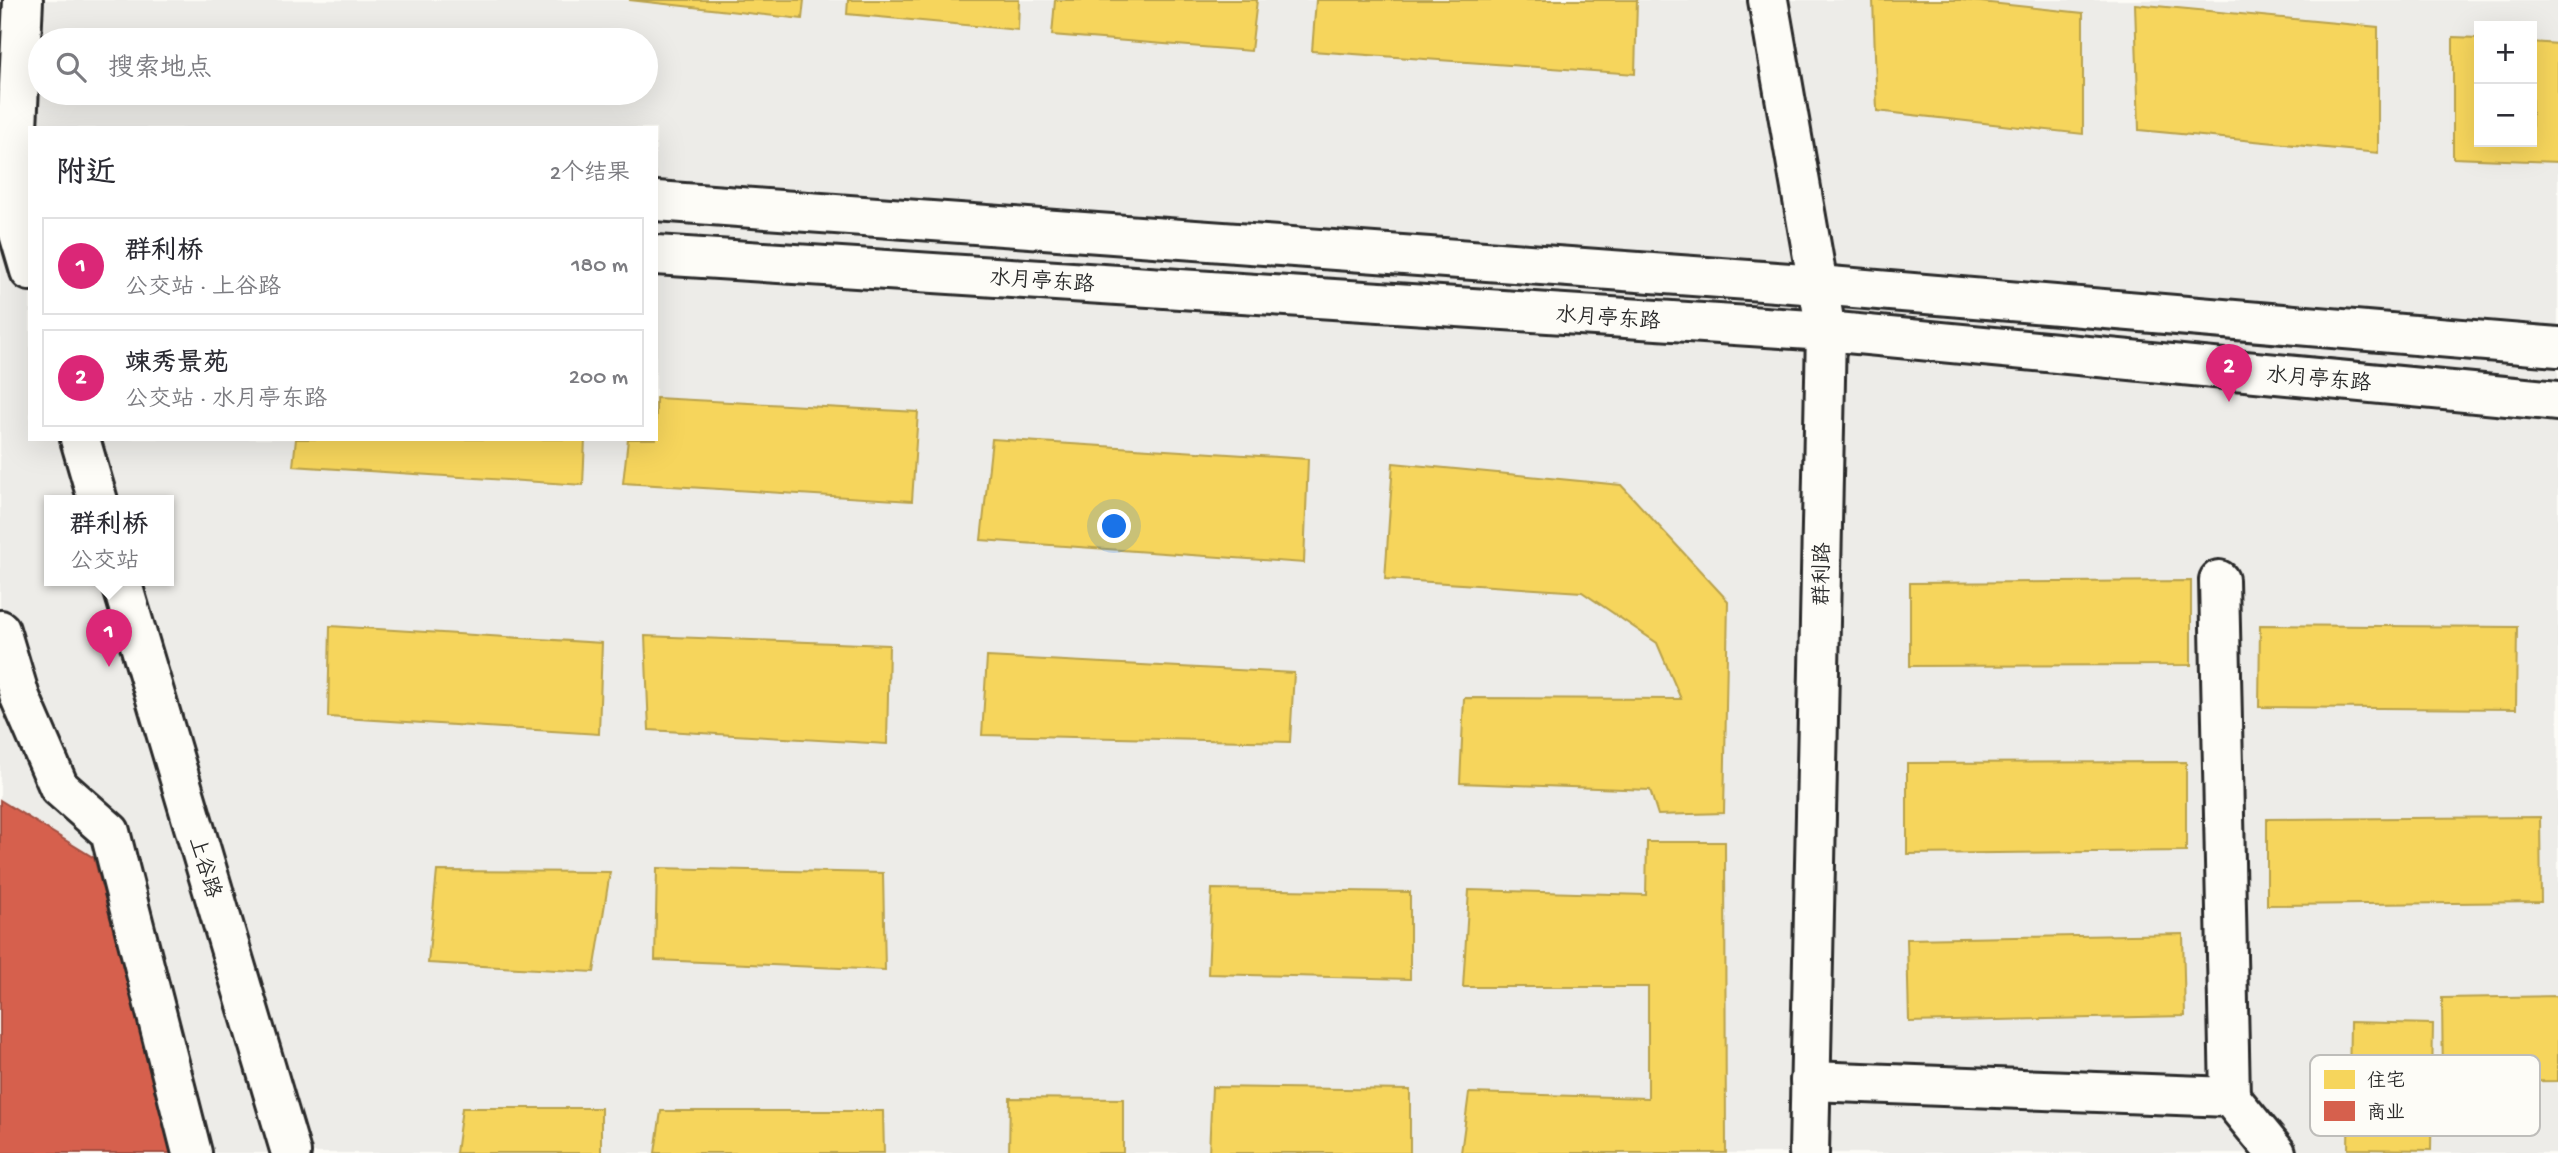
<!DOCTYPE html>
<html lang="zh">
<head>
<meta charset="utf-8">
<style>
  :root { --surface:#fff; --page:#f2f2f3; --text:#2b2b33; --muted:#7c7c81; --line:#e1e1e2; --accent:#db2777 }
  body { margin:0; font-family:"Gochi Hand","LXGW WenKai TC",sans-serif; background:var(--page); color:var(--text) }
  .controls { position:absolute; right:21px; top:21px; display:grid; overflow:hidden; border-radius:0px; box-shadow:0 7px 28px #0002 }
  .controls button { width:63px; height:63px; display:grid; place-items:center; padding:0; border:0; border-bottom:2px solid var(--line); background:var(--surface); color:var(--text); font:35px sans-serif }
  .you { position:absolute; left:1115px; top:527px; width:24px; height:24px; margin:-18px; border:5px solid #fff; border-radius:50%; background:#1a73e8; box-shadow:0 0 0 10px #1a73e833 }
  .badge { display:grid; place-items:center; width:46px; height:46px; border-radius:50%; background:var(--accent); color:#fff; font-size:23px; font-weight:700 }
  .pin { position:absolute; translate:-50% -58px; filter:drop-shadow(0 2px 4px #0008) }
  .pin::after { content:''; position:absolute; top:37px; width:24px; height:21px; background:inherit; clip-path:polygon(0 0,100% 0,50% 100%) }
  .popup { position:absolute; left:44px; top:495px; width:130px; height:91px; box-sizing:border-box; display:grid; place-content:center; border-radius:0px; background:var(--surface); filter:drop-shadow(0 2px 5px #0005); font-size:23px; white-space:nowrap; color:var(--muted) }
  .popup b { font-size:26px; color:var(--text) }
  .popup::after { content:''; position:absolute; left:50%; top:100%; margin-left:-14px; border:14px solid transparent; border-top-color:var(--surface) }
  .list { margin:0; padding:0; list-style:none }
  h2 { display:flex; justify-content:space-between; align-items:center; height:91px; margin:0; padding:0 28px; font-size:30px }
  h2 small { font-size:23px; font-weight:400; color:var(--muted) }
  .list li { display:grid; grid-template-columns:46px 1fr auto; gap:21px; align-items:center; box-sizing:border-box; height:98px; margin:0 14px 14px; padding:0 14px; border:2px solid var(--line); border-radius:0px }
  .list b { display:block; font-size:26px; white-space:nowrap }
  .list p { margin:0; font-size:23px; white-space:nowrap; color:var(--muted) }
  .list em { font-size:23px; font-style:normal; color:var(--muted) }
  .icon { flex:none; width:38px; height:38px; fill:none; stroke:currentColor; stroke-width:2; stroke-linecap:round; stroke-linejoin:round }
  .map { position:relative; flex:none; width:2558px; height:1153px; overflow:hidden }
  .search { position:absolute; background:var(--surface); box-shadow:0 7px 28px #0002; left:28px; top:28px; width:630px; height:77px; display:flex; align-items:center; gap:18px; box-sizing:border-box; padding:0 24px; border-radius:38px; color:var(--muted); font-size:26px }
  .panel { position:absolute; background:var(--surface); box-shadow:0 7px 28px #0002; left:28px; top:126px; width:630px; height:315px; border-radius:0px }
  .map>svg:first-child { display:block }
  .built { fill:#edece8; fill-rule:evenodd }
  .homes { fill:#f6d55c; stroke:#b9a24d; stroke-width:2 }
  .shops { fill:#d6604d; stroke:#a35043; stroke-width:2 }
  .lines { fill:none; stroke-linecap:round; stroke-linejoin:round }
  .minor-casing { stroke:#2b2b2b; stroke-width:44 }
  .major-casing { stroke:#2b2b2b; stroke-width:44 }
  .minor { stroke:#fdfcf7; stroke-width:38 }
  .major { stroke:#fdfcf7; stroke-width:38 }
  .labels { text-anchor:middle; stroke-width:7; stroke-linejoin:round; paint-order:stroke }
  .street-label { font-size:21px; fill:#2b2b2b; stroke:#fdfcf7 }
  .key { fill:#fdfcf7; stroke:#bebdba; stroke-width:2 }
  .key-label { font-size:19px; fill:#2b2b2b }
</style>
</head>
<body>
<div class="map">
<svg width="2558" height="1153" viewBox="0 0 2558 1153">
  <rect width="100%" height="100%" fill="#fdfcf7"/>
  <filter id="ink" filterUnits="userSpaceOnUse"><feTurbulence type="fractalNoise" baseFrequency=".0143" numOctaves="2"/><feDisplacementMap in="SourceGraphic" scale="14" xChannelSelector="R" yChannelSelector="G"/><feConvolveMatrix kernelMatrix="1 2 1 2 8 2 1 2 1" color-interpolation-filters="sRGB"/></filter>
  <g filter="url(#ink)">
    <path class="built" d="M0,0H2558V1153H0ZM2479,26H2532V142H2479ZM40,40H646V93H40ZM30,128H656V439H30ZM50,501H168V581H50Z"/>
    <g class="homes">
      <polygon points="629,0 804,0 802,19"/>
      <polygon points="848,0 1019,0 1018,30 847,14"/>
      <polygon points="1055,0 1257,0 1251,51 1052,35"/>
      <polygon points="1316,0 1637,0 1635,74 1312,51"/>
      <polygon points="1873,0 1962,0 2083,13 2083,134 1877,111"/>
      <polygon points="2135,4 2378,27 2378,153 2139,130"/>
      <polygon points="2453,37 2479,38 2479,142 2532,142 2532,42 2558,44 2558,162 2453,158"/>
      <polygon points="656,398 918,412 912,501 623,483 628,439 656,439"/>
      <polygon points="296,439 585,439 583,485 293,466"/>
      <polygon points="992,439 1308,459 1304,563 981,540"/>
      <polygon points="1393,463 1621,485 1728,601 1724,813 1658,815 1650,790 1460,783 1464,698 1681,699 1657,643 1582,592 1385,579"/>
      <polygon points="2191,581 2191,665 1910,666 1910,583"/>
      <polygon points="2260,625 2517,627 2516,709 2259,707"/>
      <polygon points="330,626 602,643 599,734 328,717"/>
      <polygon points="645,636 889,645 887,744 649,730"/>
      <polygon points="987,657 1294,673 1290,742 982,735"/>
      <polygon points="2186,762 2186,851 1907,854 1907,763"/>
      <polygon points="2540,817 2541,902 2267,905 2267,819"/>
      <polygon points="1647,842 1725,842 1726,1153 1461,1153 1469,1093 1648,1098 1648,987 1463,987 1469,890 1646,895"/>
      <polygon points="657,868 883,873 885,970 655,960"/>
      <polygon points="437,871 610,872 594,972 428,963"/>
      <polygon points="1212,889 1410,892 1410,979 1208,974"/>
      <polygon points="2183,934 2185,1016 1909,1022 1907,939"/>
      <polygon points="2558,996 2558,1081 2443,1082 2442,998"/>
      <polygon points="2350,1022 2433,1024 2431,1150 2348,1149"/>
      <polygon points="1212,1087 1410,1090 1410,1153 1209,1153"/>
      <polygon points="1010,1098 1123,1099 1123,1153 1009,1153"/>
      <polygon points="462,1108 601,1108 601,1153 456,1153"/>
      <polygon points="661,1111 883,1111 884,1153 655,1153"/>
    </g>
    <polygon class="shops" points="0,800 94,858 171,1134 173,1153 0,1153"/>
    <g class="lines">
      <g class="minor-casing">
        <g id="minor">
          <polyline points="23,0 13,213 30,271"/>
          <polyline points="1768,0 1826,331 1809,1153"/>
          <polyline points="80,439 98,501"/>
          <polyline points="2219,580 2230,1097"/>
          <polyline points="121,581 291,1153"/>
          <polyline points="0,630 20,697 59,787 110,832 192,1153"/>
          <polyline points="1810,1081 2230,1097 2276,1153"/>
        </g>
      </g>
      <g class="major-casing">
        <g id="major">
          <polyline points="0,154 30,156"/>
          <polyline points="656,201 1818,285 2558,347"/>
          <polyline points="0,212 30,214"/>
          <polyline points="656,255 1826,331 2558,401"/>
        </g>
      </g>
      <use href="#minor" class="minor"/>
      <use href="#major" class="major"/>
    </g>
  </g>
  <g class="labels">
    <g class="street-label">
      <text transform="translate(1042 280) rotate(4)" y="7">水月亭东路</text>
      <text transform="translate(1608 317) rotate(4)" y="7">水月亭东路</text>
      <text transform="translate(2319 378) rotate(5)" y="7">水月亭东路</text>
      <text transform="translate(1821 574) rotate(-89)" y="7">群利路</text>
      <text transform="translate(206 867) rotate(73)" y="7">上谷路</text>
    </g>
  </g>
  <rect x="2310" y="1055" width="230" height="81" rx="10" class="key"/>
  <rect x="2324" y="1070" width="31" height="19" fill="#f6d55c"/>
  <rect x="2324" y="1101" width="31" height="20" fill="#d6604d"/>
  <g class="key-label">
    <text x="2367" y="1086">住宅</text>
    <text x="2367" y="1118">商业</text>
  </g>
</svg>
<div class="controls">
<button>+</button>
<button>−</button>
</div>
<div class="you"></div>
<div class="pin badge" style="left:109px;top:667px">1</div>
<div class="popup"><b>群利桥</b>公交站</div>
<div class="pin badge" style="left:2229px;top:402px">2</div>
<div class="search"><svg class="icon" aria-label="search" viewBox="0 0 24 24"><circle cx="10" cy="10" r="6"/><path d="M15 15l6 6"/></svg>搜索地点</div>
<section class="panel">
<h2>附近<small>2个结果</small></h2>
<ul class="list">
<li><span class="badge">1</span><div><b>群利桥</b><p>公交站 · 上谷路</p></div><em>180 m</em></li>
<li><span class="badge">2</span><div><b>竦秀景苑</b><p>公交站 · 水月亭东路</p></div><em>200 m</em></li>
</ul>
</section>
</div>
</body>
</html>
